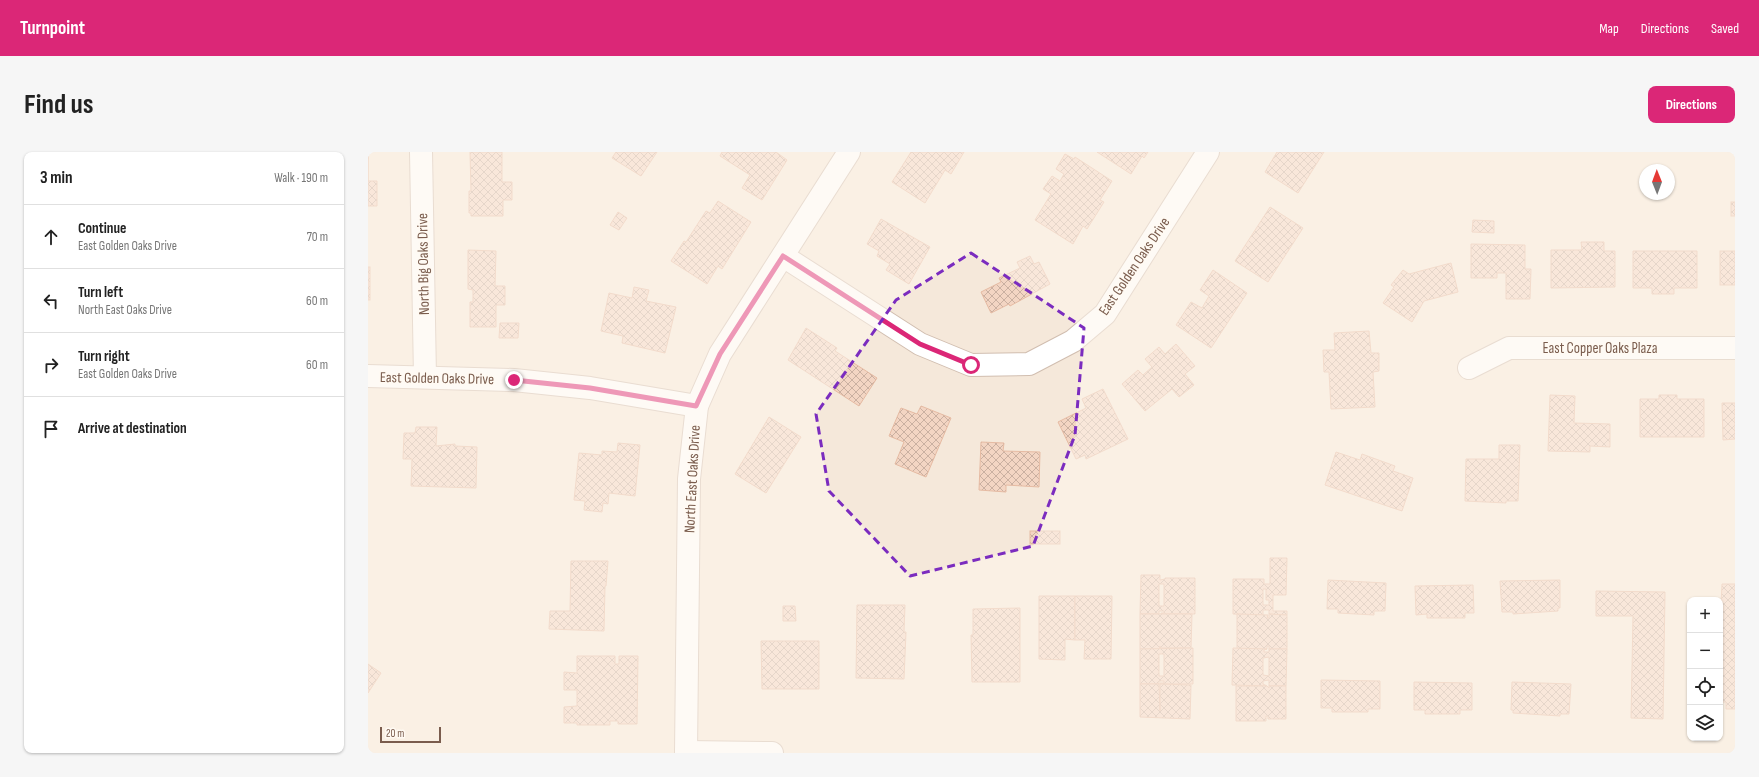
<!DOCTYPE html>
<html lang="en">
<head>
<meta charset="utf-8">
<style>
  :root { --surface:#fff; --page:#f6f6f6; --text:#222; --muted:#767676; --line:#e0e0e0; --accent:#db2777 }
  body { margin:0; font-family:"Sofia Sans Condensed",sans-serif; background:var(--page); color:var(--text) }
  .controls { position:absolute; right:12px; bottom:12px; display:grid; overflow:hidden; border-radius:8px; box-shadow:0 1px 3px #0004 }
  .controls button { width:36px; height:36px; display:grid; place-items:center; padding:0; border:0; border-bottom:1px solid var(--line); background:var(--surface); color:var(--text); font:20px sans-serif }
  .compass { position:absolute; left:1271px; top:12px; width:36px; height:36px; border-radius:50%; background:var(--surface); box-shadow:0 1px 3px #0004; rotate:359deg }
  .scale { position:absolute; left:12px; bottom:10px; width:61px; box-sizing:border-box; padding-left:4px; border:2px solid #7a5c4d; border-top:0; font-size:11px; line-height:14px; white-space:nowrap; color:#7a5c4d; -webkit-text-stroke:3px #fffaf3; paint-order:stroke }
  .stop { position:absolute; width:12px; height:12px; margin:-9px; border:3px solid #db2777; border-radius:50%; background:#fff }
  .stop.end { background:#db2777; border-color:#fff; box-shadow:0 1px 4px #0008 }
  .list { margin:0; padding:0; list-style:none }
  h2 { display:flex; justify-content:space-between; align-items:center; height:52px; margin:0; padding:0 16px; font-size:17px }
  h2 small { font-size:13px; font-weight:400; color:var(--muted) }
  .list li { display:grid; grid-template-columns:26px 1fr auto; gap:12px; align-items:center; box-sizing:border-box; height:64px; padding:0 16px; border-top:1px solid var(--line) }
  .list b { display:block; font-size:15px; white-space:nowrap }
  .list p { margin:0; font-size:13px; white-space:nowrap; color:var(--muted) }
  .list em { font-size:13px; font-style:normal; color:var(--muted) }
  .icon { flex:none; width:22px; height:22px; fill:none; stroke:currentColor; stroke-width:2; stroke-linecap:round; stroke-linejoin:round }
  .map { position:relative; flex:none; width:1367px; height:601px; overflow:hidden; border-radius:8px }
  header { display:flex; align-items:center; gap:24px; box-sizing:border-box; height:56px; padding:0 20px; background:var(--accent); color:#fff }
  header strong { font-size:19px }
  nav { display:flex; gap:22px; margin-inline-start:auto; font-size:14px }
  .intro { display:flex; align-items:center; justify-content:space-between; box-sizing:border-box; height:96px; padding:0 24px }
  h1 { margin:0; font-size:28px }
  .button { padding:10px 18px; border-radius:8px; background:var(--accent); color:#fff; font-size:14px; font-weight:700 }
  main { display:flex; gap:24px; padding:0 24px }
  aside { flex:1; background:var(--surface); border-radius:8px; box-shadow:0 1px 3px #0004 }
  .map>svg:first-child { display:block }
  .residential { fill:#f5e8da; fill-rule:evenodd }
  .building { fill:url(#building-cross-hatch); stroke:#e6bba3; fill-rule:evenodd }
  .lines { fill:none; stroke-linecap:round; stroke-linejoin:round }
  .street-casing { stroke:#d1beb0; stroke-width:24 }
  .street { stroke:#fff; stroke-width:22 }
  .route { stroke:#db2777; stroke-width:5 }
  .marked { fill:none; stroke:#7b2cbf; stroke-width:3; stroke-dasharray:8 5; stroke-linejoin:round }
  .labels { text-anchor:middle; stroke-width:3.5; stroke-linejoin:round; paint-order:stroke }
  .street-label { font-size:15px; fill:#7a5c4d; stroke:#fffaf3 }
</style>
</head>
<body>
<header>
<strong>Turnpoint</strong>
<nav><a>Map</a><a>Directions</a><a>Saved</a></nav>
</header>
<div class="intro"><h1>Find us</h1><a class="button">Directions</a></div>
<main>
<aside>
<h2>3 min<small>Walk · 190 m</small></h2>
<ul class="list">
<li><svg class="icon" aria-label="ahead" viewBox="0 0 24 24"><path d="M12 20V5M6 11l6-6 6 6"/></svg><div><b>Continue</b><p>East Golden Oaks Drive</p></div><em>70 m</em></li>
<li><svg class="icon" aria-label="left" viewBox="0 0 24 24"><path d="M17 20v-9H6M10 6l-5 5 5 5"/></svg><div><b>Turn left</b><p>North East Oaks Drive</p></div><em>60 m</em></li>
<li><svg class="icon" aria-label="right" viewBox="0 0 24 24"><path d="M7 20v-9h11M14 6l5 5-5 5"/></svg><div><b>Turn right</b><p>East Golden Oaks Drive</p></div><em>60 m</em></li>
<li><svg class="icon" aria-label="arrive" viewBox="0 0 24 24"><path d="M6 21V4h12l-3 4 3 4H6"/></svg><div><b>Arrive at destination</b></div></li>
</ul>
</aside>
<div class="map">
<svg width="1367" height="601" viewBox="0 0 1367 601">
  <defs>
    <pattern id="building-cross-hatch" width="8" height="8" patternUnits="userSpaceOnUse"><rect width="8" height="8" fill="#f3d5c3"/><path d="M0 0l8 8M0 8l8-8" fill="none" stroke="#cab0a1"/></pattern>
  </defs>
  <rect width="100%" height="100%" fill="#fdf6ec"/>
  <path class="residential" d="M0,0H1367V601H0ZM1277,18H1301V42H1277ZM1322,448H1352V586H1322Z"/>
  <g class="building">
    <polygon points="0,0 0,29 9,29 9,54 0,54"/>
    <polygon points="102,0 134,0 134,30 144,30 144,48 135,48 135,64 103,64 103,61 101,61 101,39 103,39"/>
    <polygon points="248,0 289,0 273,24 244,6"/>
    <polygon points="354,0 408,0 419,8 394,48 374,36 382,23 352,4"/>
    <polygon points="543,0 596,0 583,22 577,18 557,51 524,30"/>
    <polygon points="729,0 780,0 776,6 774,4 763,22"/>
    <polygon points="909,0 956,0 930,41 897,20"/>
    <polygon points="697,2 706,7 707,5 744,29 732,48 736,50 719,77 715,74 705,92 667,68 683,42 675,37 684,24 692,29 696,22 688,17"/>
    <polygon points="350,49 383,70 354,117 350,114 339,132 303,109 316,89 318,90 338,59 342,61"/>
    <rect x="1363" y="50" width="4" height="14"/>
    <polygon points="902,55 935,76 900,130 867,109"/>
    <polygon points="250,60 259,66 251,78 242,73"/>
    <polygon points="513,67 562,95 541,132 518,118 522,112 509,104 511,99 499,92"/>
    <polygon points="1105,68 1126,69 1126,81 1104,80"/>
    <polygon points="1213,90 1236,90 1236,99 1247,99 1247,135 1183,136 1183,98 1214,98"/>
    <polygon points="1103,92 1157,93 1157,117 1163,117 1162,147 1138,147 1138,121 1129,121 1129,126 1103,126"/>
    <polygon points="100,98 128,99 127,134 137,134 137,153 128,153 128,175 102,175 102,150 105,150 105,138 100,137"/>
    <polygon points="1265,99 1329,99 1329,136 1306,136 1306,142 1284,142 1284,136 1265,136"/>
    <rect x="1352" y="99" width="15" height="34"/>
    <polygon points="662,104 666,112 671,110 682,132 642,154 641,152 623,161 613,140 633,130 631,126 652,116 649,110"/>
    <polygon points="1083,111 1090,140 1056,149 1044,170 1015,151 1026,135 1023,133 1035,118 1041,122"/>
    <rect x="0" y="115" width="2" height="33"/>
    <polygon points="845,118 879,141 843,196 808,173 823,150 834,156 841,144 832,138"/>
    <polygon points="266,135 281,138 278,149 308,155 297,201 254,191 255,184 233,179 241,141 264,146"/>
    <polygon points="132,171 151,171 150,186 131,186"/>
    <polygon points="438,176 469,196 467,199 509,226 491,254 420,208"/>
    <polygon points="1001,179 1003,201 1011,201 1011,219 1005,220 1007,255 963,257 961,220 956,220 955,198 967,198 966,181"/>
    <polygon points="808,192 827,214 817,222 826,233 811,245 804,237 777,259 754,232 770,218 775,223 784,215 777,207 791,195 797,202"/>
    <polygon points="735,237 760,287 718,307 717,303 708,307 690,270 718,256 714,247"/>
    <polygon points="1182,243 1207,244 1206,271 1242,272 1242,295 1222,294 1222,300 1180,299"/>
    <polygon points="1291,243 1309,243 1309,247 1336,247 1336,285 1272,285 1272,247 1291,247"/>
    <polygon points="1354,251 1367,251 1367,287 1355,288"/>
    <polygon points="553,254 583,266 558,325 527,312 536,290 521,284 533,256 549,262"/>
    <polygon points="401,265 433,285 398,341 367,322"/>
    <polygon points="48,275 69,275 68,294 87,292 87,294 109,295 108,336 43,334 44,307 35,307 36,281 47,281"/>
    <polygon points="613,290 636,291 635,299 672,300 671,335 638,333 638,340 611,338"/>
    <polygon points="250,291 272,293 267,344 241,341 240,352 235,351 234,360 216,358 217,349 206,348 211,301 234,303 234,299 249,300"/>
    <polygon points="1131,293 1152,293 1150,349 1138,349 1138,351 1097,349 1098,307 1131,307"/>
    <polygon points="968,300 992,308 994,302 1027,314 1025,319 1045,326 1034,359 957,333"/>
    <rect x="662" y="379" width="30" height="13"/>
    <path d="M902,406H919L918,443H905V459H919V463L901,462V458H895V463L865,462V427H896V432H902ZM895,437H898V448H901V453H895Z"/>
    <polygon points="203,409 240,409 238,434 237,434 236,479 181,477 182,459 202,459"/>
    <path d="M773,423H792V428L797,427V426H827V462H793V461H796V459H791V462H772ZM791,432H796V454H791Z"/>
    <polygon points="960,428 1018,431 1017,459 1006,459 1006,463 970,461 970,457 959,457"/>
    <polygon points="1192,428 1192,456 1190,456 1190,459 1145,462 1145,460 1134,460 1132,429"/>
    <polygon points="1354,432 1367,432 1367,557 1358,557 1358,550 1352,550 1352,473"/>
    <polygon points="1105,433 1106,461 1097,461 1097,466 1059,466 1059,462 1048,463 1047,434"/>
    <polygon points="1228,439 1297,440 1295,567 1263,566 1265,464 1228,464"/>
    <polygon points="671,444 707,444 707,488 697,487 697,508 671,507"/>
    <polygon points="707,444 744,444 743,507 716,507 717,488 707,488"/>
    <polygon points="489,453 537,453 536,480 538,480 536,527 488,526"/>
    <polygon points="415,454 427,454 428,469 415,469"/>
    <polygon points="652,456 652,530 604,530 603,483 605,483 605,457"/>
    <polygon points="772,462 824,462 823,496 792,496 792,494 791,497 772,497"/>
    <polygon points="869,462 900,463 899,466 901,466 901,462 919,463 919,497 901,497 901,494 899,494 899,497 869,497"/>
    <polygon points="393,489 451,489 451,537 394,537"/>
    <path d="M825,496V532H792V531H796V529H791V532H772V497ZM791,502H796V524H791Z"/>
    <path d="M865,496L899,497L896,498V500H901V497H919L918,534H901V528L895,529V532L899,534L864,533ZM901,505V524L895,523V506Z"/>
    <polygon points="209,504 247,504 247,512 251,512 251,504 270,504 269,572 250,572 250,569 242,569 242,573 209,573 209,571 196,571 196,555 209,554 209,538 196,538 196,520 209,521"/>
    <polygon points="0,512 13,521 0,541"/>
    <polygon points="953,528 1012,529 1012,557 1000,557 1000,560 964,560 964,556 953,556"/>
    <polygon points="1046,530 1104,531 1104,558 1092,558 1092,562 1057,562 1057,558 1046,558"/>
    <polygon points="1144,530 1203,532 1201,562 1192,562 1192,564 1145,561 1145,558 1143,558"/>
    <polygon points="772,532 791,532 792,559 792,532 823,533 822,567 772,565"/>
    <polygon points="868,534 899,534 901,536 901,534 918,534 918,567 900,567 900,564 898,564 898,569 868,569"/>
  </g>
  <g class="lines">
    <g class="street-casing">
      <g id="street">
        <polyline points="53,0 57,225"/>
        <polyline points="415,104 552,192 603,213 661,212 705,189 737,162 840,0"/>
        <polyline points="1101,216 1141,196 1367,196"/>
        <polyline points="0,224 146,228 222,236 329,254"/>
        <polyline points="318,600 404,601"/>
        <polyline points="318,601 321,327 329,254 352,202 481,0"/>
      </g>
    </g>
    <use href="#street" class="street"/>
  </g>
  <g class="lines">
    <polyline class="route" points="146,228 222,236 328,254 352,202 415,104 552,192 603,213"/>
  </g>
  <path d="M0 0H1367V601H0ZM603,101L716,176L707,283L665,394L542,424L461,339L448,262L528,148Z" fill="#fdf6ec" fill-opacity=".55" fill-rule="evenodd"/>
  <path class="marked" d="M603,101L716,176L707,283L665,394L542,424L461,339L448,262L528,148Z"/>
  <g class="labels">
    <g class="street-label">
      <text transform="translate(55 112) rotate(-91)" y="5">North Big Oaks Drive</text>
      <text transform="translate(766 114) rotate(-56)" y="5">East Golden Oaks Drive</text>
      <text x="1232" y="201">East Copper Oaks Plaza</text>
      <text transform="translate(69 226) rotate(1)" y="5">East Golden Oaks Drive</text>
      <text transform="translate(324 327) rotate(-87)" y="5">North East Oaks Drive</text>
    </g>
  </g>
</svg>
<div class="controls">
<button>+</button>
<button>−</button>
<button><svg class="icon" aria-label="locate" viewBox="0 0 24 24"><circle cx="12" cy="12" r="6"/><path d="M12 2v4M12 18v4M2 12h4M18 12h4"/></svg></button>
<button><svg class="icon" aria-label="layers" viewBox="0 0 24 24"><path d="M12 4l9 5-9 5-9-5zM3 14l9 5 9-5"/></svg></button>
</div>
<svg class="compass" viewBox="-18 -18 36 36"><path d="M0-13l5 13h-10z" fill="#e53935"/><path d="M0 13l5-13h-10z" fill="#767676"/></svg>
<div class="scale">20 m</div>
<div class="stop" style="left:603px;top:213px"></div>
<div class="stop end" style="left:146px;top:228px"></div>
</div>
</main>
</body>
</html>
